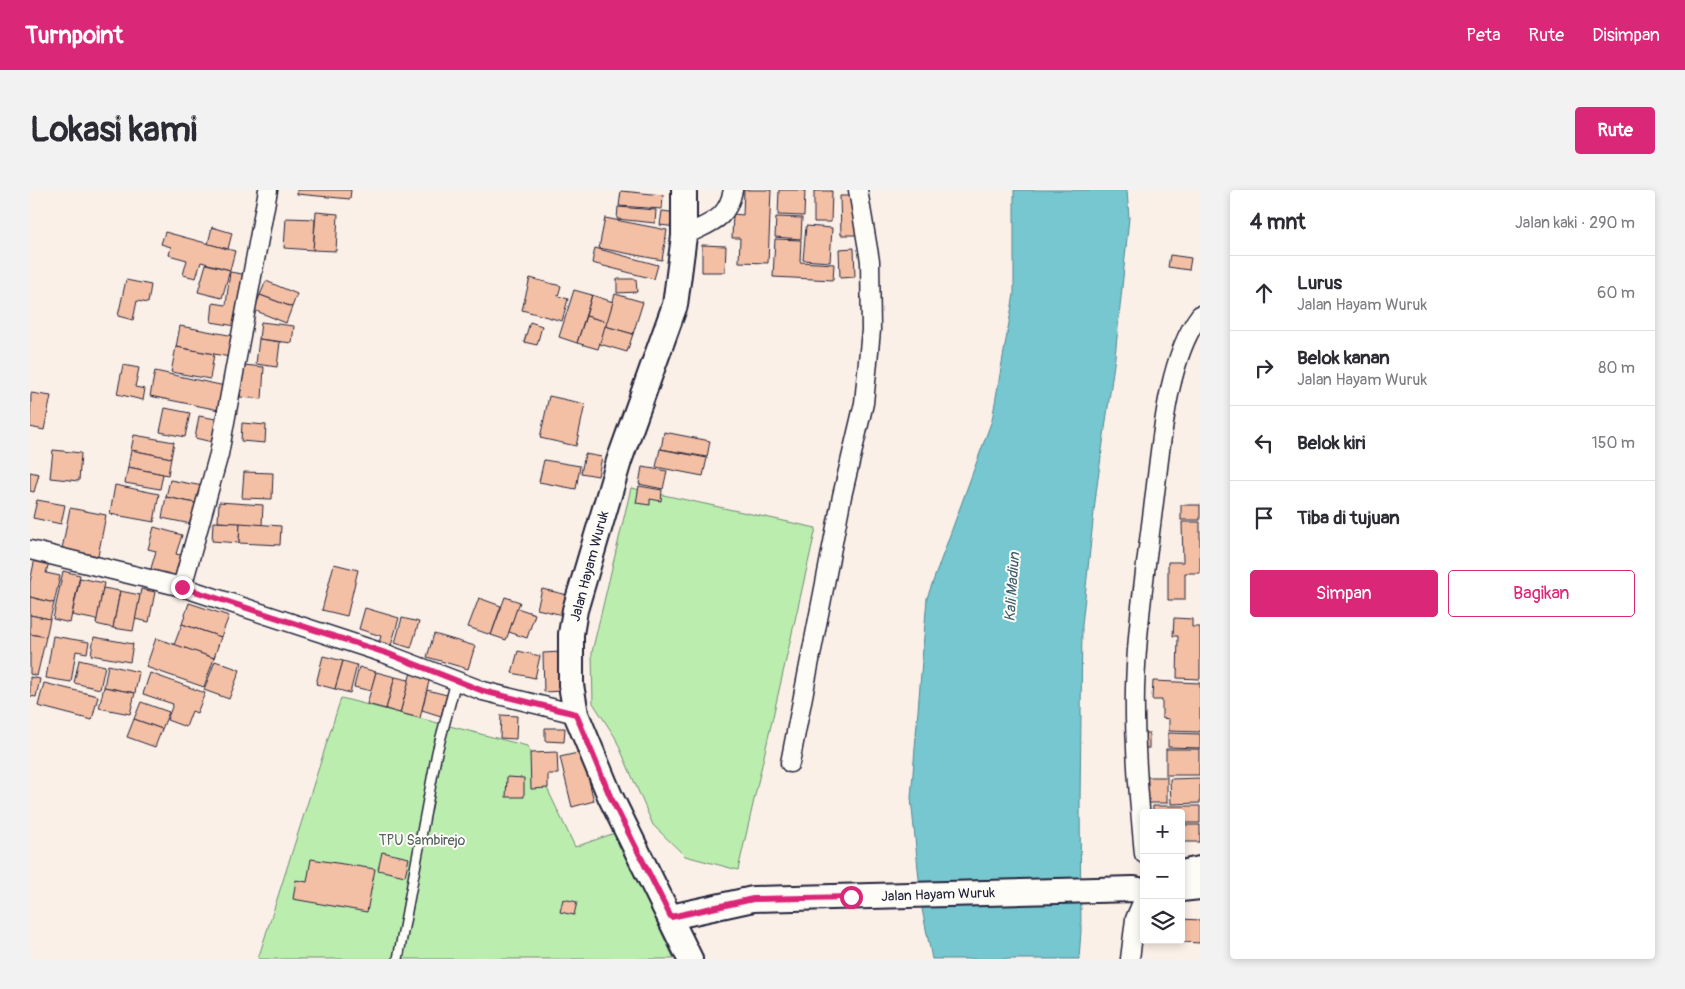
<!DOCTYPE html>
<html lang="id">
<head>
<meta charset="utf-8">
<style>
  :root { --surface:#fff; --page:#f2f2f3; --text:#2b2b33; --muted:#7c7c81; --line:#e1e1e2; --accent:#db2777 }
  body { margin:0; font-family:Pangolin,sans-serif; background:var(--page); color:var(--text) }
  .controls { position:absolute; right:15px; bottom:15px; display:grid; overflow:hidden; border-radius:5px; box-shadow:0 2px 8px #0003 }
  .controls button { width:45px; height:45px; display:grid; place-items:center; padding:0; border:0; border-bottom:1px solid var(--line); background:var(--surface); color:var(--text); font:25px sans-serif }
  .stop { position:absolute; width:15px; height:15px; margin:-11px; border:4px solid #db2777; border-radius:50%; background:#fff }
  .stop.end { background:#db2777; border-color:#fff; box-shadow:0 1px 5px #0008 }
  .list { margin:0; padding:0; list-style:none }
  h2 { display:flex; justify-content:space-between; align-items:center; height:65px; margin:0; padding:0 20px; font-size:21px }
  h2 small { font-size:16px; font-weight:400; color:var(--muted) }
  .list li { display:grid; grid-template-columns:32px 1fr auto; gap:15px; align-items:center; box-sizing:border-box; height:75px; padding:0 20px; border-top:1px solid var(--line) }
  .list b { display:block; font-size:19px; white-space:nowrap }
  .list p { margin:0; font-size:16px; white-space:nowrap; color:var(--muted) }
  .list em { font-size:16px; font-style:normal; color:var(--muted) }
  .actions { display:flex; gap:10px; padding:15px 20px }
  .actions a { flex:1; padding:11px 0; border:1px solid var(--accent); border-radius:5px; text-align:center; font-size:18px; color:var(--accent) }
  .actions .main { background:var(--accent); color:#fff }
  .icon { flex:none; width:28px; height:28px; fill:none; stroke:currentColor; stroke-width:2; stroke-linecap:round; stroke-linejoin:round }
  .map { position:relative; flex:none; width:1170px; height:769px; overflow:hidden; border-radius:5px }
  header { display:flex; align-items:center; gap:30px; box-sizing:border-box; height:70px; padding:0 25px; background:var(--accent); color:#fff }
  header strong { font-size:24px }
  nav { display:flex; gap:28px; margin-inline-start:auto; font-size:18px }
  .intro { display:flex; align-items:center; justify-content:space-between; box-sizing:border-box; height:120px; padding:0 30px }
  h1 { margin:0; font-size:35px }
  .button { padding:12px 22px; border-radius:5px; background:var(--accent); color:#fff; font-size:18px; font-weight:700 }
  main { display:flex; gap:30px; padding:0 30px }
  aside { flex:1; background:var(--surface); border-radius:5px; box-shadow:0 2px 8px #0003 }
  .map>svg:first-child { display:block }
  .green { fill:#bbeeae; stroke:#6e8874 }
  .water { fill:#76c7cf; stroke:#548594 }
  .building { fill:#f4c0a5; stroke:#22223b }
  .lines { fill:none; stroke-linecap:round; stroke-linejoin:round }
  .service-casing { stroke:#22223b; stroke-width:12 }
  .minor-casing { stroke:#22223b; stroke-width:21 }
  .secondary-casing { stroke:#22223b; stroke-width:28 }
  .service { stroke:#fdfcf7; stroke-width:9 }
  .minor { stroke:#fdfcf7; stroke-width:18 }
  .secondary { stroke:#fdfcf7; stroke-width:24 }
  .route { stroke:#db2777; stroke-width:6 }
  .labels { text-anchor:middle; stroke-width:4; stroke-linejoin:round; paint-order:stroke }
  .street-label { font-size:14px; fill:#22223b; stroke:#fdfcf7 }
  .park-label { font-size:14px; fill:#505f5e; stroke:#fdfcf7 }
  .water-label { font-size:15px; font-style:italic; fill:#3f5c6f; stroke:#fdfcf7 }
</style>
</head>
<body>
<header>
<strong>Turnpoint</strong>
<nav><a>Peta</a><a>Rute</a><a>Disimpan</a></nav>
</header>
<div class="intro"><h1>Lokasi kami</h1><a class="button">Rute</a></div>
<main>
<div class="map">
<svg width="1170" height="769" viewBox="0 0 1170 769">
  <rect width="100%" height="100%" fill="#fbf0e7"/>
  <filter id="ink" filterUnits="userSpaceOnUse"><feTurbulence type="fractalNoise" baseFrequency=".02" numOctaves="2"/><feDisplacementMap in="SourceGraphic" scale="10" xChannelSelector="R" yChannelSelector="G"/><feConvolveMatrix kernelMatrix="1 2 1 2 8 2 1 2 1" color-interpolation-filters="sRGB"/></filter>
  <g filter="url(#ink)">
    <g class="green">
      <polygon points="601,298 786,338 708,680 655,666 623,635 585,547 563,513 562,462"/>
      <polygon points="311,508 497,556 545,657 585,643 644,769 228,769"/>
    </g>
    <polygon class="water" points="984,0 1097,0 1099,28 1085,167 1066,303 1052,435 1050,613 1051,741 1049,769 902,769 892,719 881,608 897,408 962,230 984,104"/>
    <g class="building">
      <polygon points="267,0 321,0 320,9 267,4"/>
      <polygon points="714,0 741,0 738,73 709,72 710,48 702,48 703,24 713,25"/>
      <polygon points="749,0 775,0 774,26 748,25"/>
      <polygon points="591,1 633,5 632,19 589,16"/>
      <polygon points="784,1 802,1 801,32 784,32"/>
      <polygon points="810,6 825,6 826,45 811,45"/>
      <polygon points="588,17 626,20 625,33 587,29"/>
      <polygon points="632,21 648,23 646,37 630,35"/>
      <polygon points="286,22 308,24 306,61 283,60"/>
      <polygon points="746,27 772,28 771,49 745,47"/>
      <polygon points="256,28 285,29 283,60 254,58"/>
      <polygon points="575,28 637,40 632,70 569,58"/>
      <polygon points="776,36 802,38 800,72 773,70"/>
      <polygon points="182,37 202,43 198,59 178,54"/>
      <polygon points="135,42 205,61 200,80 171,72 166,88 153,85 157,70 139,65 141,57 131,54"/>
      <polygon points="745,49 771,50 770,72 804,74 803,90 743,87"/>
      <polygon points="672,55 696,56 695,82 672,82"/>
      <polygon points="565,58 628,75 624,89 562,73"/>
      <polygon points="824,58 825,87 810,88 809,59"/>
      <polygon points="1140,65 1161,68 1159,80 1138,77"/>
      <polygon points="176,74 200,80 192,108 168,102"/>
      <polygon points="200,82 218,85 212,137 181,132 183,113 196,115"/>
      <polygon points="500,88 531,96 528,106 538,109 532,131 492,120"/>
      <polygon points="587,89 606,89 607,102 587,103"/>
      <polygon points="96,90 121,95 118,113 107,111 103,130 88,126"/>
      <polygon points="236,91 267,104 262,117 230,105"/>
      <polygon points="544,100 562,105 547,153 529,147"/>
      <polygon points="585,104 613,112 603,144 575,136"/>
      <polygon points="230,105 262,117 256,133 224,120"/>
      <polygon points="562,105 583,112 577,132 556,126"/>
      <polygon points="556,126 577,132 568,159 547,153"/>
      <polygon points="231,132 264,136 262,153 229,149"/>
      <polygon points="500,132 512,136 507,155 494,152"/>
      <polygon points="150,136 204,146 200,167 146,157"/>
      <polygon points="575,136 603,144 597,162 570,154"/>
      <polygon points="229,149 250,152 247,177 226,174"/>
      <polygon points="146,157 184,164 180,189 141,182"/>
      <polygon points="93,175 109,178 105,197 115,199 113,210 87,204"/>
      <polygon points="213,175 234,177 232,209 210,207"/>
      <polygon points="125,181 195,196 189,220 120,206"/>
      <polygon points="1,203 21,206 14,240 0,237"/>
      <polygon points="519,206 555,214 546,256 510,248"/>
      <polygon points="135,218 160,223 155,247 130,242"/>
      <polygon points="169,226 186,229 182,252 165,248"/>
      <polygon points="212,233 236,235 235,253 211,251"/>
      <polygon points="634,242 680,251 677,267 631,259"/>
      <polygon points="104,245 144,252 141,268 101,260"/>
      <polygon points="630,259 677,268 673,286 626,277"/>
      <polygon points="23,260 51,263 49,291 20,288"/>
      <polygon points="101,260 141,268 138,285 98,277"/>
      <polygon points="555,264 572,267 568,286 551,283"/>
      <polygon points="514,270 550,276 546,299 509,292"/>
      <polygon points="98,277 133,284 130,299 95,293"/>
      <polygon points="612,277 637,281 633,299 609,294"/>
      <polygon points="0,282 9,284 4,302 0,301"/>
      <polygon points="214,282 243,283 242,309 212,308"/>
      <polygon points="140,290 173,296 170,314 136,307"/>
      <polygon points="85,295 129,304 124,332 80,324"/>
      <polygon points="609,296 632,300 631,311 620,309 620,315 606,313"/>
      <polygon points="136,307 170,314 166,335 132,328"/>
      <polygon points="7,310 35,315 31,334 3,328"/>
      <polygon points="189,312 233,315 232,335 188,332"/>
      <rect x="1151" y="315" width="19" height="15"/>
      <polygon points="40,318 76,325 68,366 32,359"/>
      <polygon points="183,332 210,333 209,353 182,351"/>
      <polygon points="1152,332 1170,332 1170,383 1155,383 1155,410 1138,410 1138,372 1153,372"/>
      <polygon points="210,333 251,336 250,355 209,353"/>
      <polygon points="124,337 152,345 146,364 151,365 144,389 120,382 126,361 118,359"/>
      <polygon points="5,368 19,372 16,383 30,386 24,413 0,407 0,392"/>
      <polygon points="304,374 328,380 317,426 292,420"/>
      <polygon points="33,381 50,385 40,433 23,429"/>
      <polygon points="50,388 74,393 67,430 42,425"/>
      <polygon points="73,398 90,401 83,438 66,434"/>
      <polygon points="111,399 125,402 119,432 105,429"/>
      <polygon points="512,399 538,405 533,425 507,419"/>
      <polygon points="90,401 110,405 103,441 83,438"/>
      <polygon points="0,407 24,413 20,429 0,425"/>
      <polygon points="475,407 490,412 476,450 461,445"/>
      <polygon points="449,408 471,416 461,445 438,437"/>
      <polygon points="159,413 199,426 191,447 152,434"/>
      <polygon points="335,418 369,428 360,459 348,456 351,446 329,439"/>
      <polygon points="487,418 505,424 497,448 479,442"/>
      <polygon points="0,425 20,429 16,447 0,444"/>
      <polygon points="372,428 389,432 381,458 365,453"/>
      <polygon points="1144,428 1162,429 1162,437 1170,437 1170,489 1147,488 1148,446 1143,446"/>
      <polygon points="152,434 191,447 184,468 144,455"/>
      <polygon points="0,444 16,447 7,486 0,484"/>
      <polygon points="404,444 445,456 438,479 397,467"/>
      <polygon points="23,446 59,452 57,463 46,461 41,492 16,488"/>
      <polygon points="64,447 103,454 100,472 61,465"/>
      <polygon points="126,448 184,468 174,497 116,477"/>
      <polygon points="488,461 510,466 505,488 482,483"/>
      <polygon points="531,462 532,501 514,502 513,463"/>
      <polygon points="293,466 313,471 305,499 286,494"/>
      <polygon points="49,470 75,476 70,499 44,493"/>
      <polygon points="185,471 210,480 199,509 174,500"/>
      <polygon points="313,471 327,475 320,503 305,499"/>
      <polygon points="78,475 109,482 105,503 74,497"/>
      <polygon points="329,477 346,482 341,501 324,497"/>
      <polygon points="346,482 365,487 356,519 337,514"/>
      <polygon points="381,482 400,487 390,528 370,523"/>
      <polygon points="120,483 175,503 167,523 162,521 156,537 137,530 143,514 113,504"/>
      <polygon points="0,487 10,489 6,507 0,506"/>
      <polygon points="365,487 379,490 370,523 356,519"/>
      <polygon points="1123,491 1170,493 1170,542 1139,541 1139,529 1132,528 1132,510 1122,510"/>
      <polygon points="14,493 68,506 62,530 8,516"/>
      <polygon points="74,497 105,503 100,524 69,518"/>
      <polygon points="397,500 417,505 411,526 392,520"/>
      <polygon points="111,512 139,522 132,539 104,529"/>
      <polygon points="471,525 487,526 486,549 470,548"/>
      <polygon points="104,529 132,539 125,557 97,547"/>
      <polygon points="515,538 535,538 534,552 515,551"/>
      <rect x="1110" y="543" width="9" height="15"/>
      <polygon points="1138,543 1170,544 1170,558 1138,557"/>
      <rect x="1136" y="559" width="33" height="26"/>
      <polygon points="527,562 528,584 518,584 518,598 501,599 500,563"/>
      <polygon points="552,562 564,611 542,617 530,567"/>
      <polygon points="477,587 494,588 494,607 476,607"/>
      <rect x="1110" y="587" width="27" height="26"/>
      <polygon points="1170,588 1170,613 1141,614 1140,589"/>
      <polygon points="1123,616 1170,616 1170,633 1151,633 1151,623 1123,623"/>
      <rect x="1151" y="635" width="19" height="17"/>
      <polygon points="352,662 379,668 375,686 348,680"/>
      <polygon points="281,669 345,679 337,722 263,709 266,690 277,692"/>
      <polygon points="533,709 547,712 544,725 530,722"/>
      <polygon points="1151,729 1170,730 1170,753 1135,751 1151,750"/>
    </g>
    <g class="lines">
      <g class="service-casing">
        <polyline id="service" points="368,769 407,562 426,491"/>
      </g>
      <g class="minor-casing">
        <g id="minor">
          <path d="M654,46C680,32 697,31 703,0"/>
          <polyline points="0,360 152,397 359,465 453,501 546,524"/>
          <polyline points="152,397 189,264 238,0"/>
          <polyline points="760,573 812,306 834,213 841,140 840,71 828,0"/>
          <path d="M1114,664C1109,610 1104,553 1105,498C1107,430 1118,363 1126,295C1132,244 1139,166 1170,125"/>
          <polyline points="1100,769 1105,729 1114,708"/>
        </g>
      </g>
      <g class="secondary-casing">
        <g id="secondary">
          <polyline points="654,0 654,46 645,115 589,271 545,420 541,444 541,495 546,524 580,606 660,769"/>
          <polyline points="1151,683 1170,679"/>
          <polyline points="1151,699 1170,697"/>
          <polyline points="641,727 723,709 1104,699 1114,701"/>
        </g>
      </g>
      <use href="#service" class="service"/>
      <use href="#minor" class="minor"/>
      <use href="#secondary" class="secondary"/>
    </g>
  </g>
  <g class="lines" filter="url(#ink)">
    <polyline class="route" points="152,397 359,464 453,501 546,524 580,606 641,727 723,709 821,707"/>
  </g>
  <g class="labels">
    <g class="street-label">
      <text transform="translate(559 376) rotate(-75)" y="5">Jalan Hayam Wuruk</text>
      <text transform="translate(908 704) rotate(-2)" y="5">Jalan Hayam Wuruk</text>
    </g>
    <g class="park-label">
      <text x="392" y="655">TPU Sambirejo</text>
    </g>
    <g class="water-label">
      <text transform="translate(982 397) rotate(-86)" y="5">Kali Madiun</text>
    </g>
  </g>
</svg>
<div class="controls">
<button>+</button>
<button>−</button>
<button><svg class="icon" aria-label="layers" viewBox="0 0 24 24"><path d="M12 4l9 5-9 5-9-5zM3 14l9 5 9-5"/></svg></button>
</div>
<div class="stop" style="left:821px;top:707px"></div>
<div class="stop end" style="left:152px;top:397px"></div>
</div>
<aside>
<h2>4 mnt<small>Jalan kaki · 290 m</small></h2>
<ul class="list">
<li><svg class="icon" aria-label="ahead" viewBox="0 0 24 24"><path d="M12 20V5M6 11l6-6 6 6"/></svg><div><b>Lurus</b><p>Jalan Hayam Wuruk</p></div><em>60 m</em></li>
<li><svg class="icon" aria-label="right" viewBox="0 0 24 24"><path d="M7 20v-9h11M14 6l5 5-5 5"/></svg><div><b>Belok kanan</b><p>Jalan Hayam Wuruk</p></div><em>80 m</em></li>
<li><svg class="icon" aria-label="left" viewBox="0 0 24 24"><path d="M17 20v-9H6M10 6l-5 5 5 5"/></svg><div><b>Belok kiri</b></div><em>150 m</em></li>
<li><svg class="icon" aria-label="arrive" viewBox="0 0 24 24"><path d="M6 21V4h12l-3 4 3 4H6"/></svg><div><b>Tiba di tujuan</b></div></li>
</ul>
<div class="actions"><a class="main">Simpan</a><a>Bagikan</a></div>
</aside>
</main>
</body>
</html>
